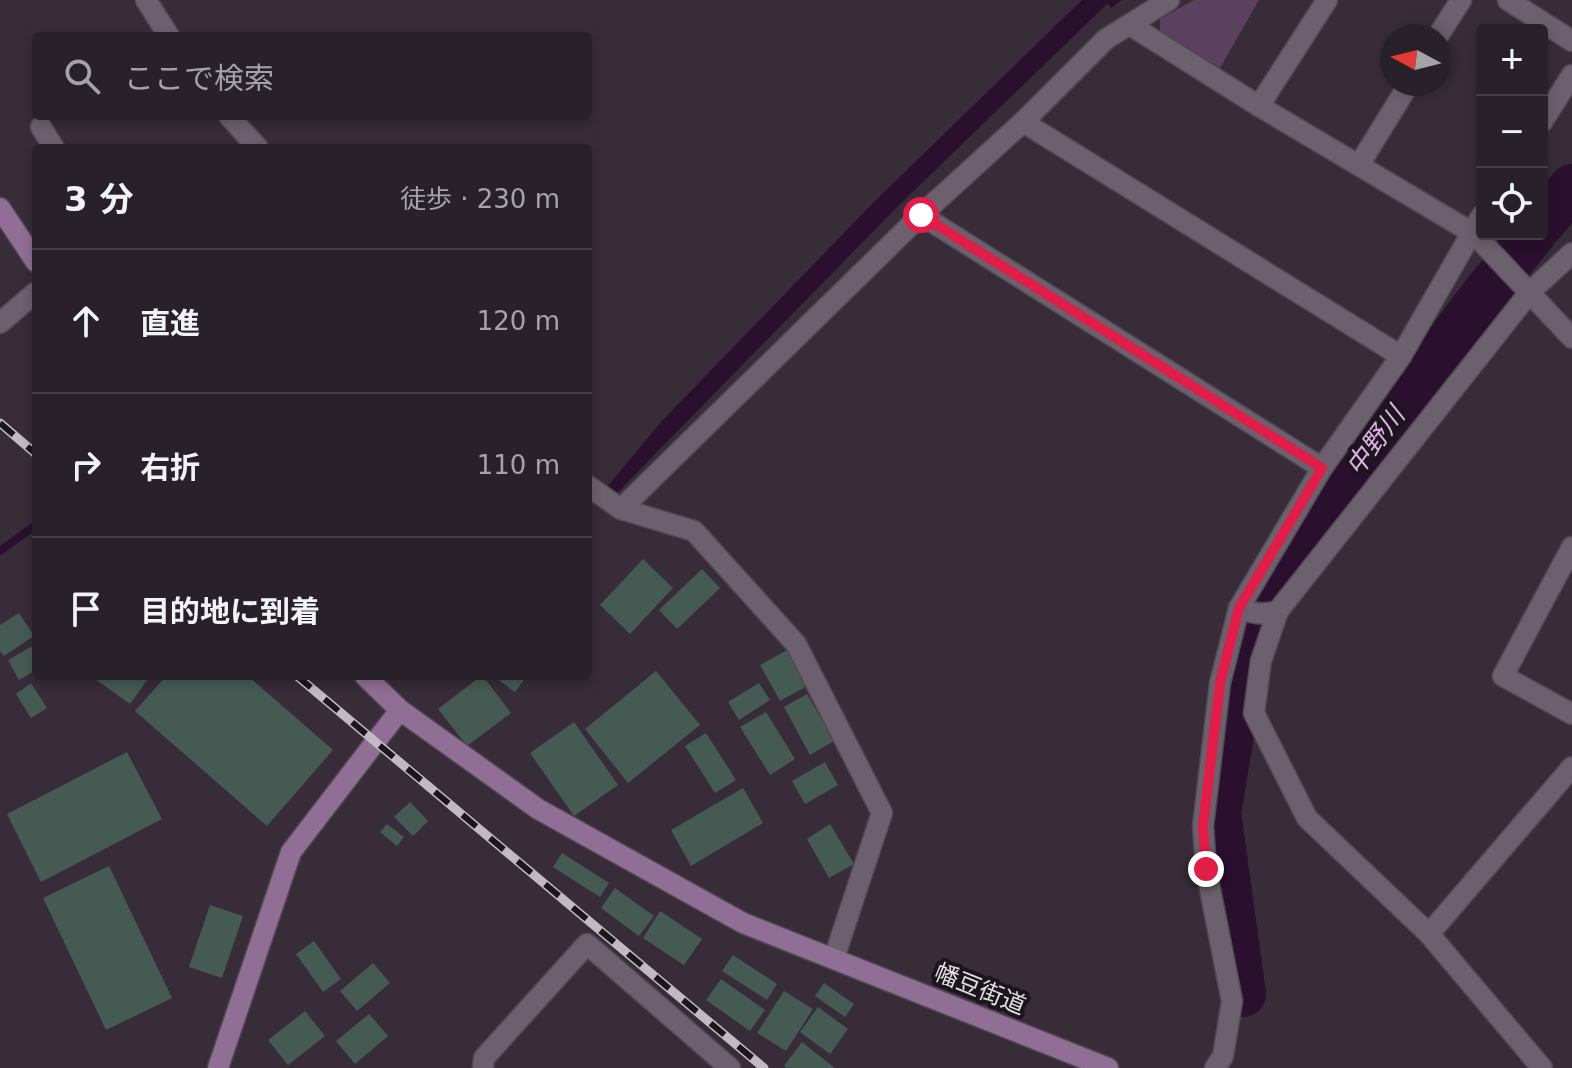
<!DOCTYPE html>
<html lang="ja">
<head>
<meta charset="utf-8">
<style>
  :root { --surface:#29212a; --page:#312932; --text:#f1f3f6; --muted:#a5a3a8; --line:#453e47 }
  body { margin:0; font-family:"DejaVu Sans","Noto Sans JP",sans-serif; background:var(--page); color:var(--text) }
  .controls { position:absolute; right:24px; top:24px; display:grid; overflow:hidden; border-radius:8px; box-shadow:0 4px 12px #0003 }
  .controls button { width:72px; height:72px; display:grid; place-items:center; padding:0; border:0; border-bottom:2px solid var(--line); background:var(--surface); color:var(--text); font:40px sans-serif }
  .compass { position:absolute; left:1380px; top:24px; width:72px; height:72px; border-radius:50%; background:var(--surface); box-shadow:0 4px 12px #0003; rotate:277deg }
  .stop { position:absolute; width:24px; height:24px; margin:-18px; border:6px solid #e11d48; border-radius:50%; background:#fff }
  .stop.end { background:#e11d48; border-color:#fff; box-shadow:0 2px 8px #0008 }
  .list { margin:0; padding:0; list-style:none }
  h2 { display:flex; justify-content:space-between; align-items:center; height:104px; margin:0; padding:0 32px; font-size:34px }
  h2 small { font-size:26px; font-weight:400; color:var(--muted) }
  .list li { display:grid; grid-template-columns:52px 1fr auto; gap:24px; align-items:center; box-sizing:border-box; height:144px; padding:0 32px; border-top:2px solid var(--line) }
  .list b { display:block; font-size:30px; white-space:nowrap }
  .list em { font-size:26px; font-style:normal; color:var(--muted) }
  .icon { flex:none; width:44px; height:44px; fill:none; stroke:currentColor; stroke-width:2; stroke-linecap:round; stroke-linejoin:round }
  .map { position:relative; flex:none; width:1572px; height:1068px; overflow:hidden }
  .search { position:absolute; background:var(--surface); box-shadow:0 4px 12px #0003; left:32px; top:32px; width:560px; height:88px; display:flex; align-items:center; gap:20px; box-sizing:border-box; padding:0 28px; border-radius:8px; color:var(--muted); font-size:30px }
  .panel { position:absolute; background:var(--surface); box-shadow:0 4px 12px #0003; left:32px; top:144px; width:560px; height:536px; border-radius:8px }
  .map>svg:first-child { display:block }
  .green { fill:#5c4060 }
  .water { fill:#2a0f2e }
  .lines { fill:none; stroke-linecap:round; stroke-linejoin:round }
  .stream { stroke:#2a0f2e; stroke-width:8 }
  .river { stroke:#2a0f2e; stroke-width:46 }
  .building { fill:#465a54 }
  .street-casing { stroke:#514852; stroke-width:23 }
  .secondary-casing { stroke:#514852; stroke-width:23 }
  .street { stroke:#6d606e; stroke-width:20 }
  .secondary { stroke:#916e95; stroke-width:20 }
  .rail-casing { stroke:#c1bac2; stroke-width:9 }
  .rail { stroke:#1b161c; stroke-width:6; stroke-dasharray:18; stroke-linecap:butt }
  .route { stroke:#e11d48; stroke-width:10 }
  .labels { text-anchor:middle; stroke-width:8; stroke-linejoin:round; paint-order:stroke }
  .street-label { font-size:24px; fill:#e4dde5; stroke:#1b161c }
  .water-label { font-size:26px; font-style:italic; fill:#e3afea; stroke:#1b161c }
</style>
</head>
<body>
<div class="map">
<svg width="1572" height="1068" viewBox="0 0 1572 1068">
  <rect width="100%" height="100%" fill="#372c38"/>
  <polygon class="green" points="1194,0 1259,0 1220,68 1160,31 1160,19"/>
  <polygon class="water" points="1082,0 1122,0 1111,8 1108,3 896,208 617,493 608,486 660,423 874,202"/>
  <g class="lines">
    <polyline class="stream" points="0,551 36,525"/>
    <g class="river">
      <polyline points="1542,223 1572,187"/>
      <polyline points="1243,994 1218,813 1246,645 1284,559 1485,293 1533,234"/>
    </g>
  </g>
  <g class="building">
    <polygon points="643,559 673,588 630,634 600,605"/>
    <polygon points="702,569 720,588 677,629 659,610"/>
    <polygon points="19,613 34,636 4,656 0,651 0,625"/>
    <polygon points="36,644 36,670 19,680 8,660"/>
    <polygon points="787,650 807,686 780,701 760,665"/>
    <polygon points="656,671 700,725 628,783 585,729"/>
    <polygon points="91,676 150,676 130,704"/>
    <polygon points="166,676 248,676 333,750 267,826 135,711"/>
    <polygon points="481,676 483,676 511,713 467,746 438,709"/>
    <polygon points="493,676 527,676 515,692"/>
    <polygon points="31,683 47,708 31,718 16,694"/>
    <polygon points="759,683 770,700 739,720 728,702"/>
    <polygon points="807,694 834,741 810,755 784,707"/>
    <polygon points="766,712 795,759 770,775 740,727"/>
    <polygon points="574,722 618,785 574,816 530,753"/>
    <polygon points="706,733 736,780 715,793 685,746"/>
    <polygon points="127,752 162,819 41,882 7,814"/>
    <polygon points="825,762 838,785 805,804 792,781"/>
    <polygon points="743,788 763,823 691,866 671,830"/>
    <polygon points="410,802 428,821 413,836 394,817"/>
    <polygon points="387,824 404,837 397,846 380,832"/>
    <polygon points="830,824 854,864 829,878 807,839"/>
    <polygon points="562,853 609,883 600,897 553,867"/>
    <polygon points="109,866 172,998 106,1030 43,898"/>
    <polygon points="615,888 654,916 639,936 601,908"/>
    <polygon points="210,905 243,916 222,978 189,967"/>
    <polygon points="660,911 702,939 684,965 643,938"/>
    <polygon points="314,941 341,979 323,992 296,954"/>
    <polygon points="733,955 777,984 767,1000 722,971"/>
    <polygon points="373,963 390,983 357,1011 340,991"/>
    <polygon points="721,979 765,1010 750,1031 706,1000"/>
    <polygon points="824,983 854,1004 845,1017 815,996"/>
    <polygon points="784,991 813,1009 786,1051 757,1033"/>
    <polygon points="818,1007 848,1029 830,1054 800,1032"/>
    <polygon points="305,1011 325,1036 288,1065 268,1040"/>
    <polygon points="369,1014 388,1036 355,1064 336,1041"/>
    <polygon points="802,1042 835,1068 787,1068 784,1066"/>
  </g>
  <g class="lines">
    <g class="street-casing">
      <g id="street">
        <polyline points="146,0 169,36"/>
        <polyline points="1508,0 1572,41"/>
        <polyline points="1130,25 1259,106 1471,232 1480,240 1572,338"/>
        <polyline points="1438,36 1461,0"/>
        <polyline points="1259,106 1327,0"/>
        <polyline points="229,116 258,148"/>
        <polyline points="1023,122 1401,356"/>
        <polyline points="1542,122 1572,75"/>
        <polyline points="41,127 54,148"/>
        <polyline points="1359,165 1409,84"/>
        <polyline points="921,215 1322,468"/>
        <polyline points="0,323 36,292"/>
        <polyline points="588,486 621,509 694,531 796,644 882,813 834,958"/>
        <polyline points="621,509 921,215 1023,122 1106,39 1169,0"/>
        <polyline points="1572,547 1503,676 1572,714"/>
        <polyline points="1239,608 1322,468 1401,356 1482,215"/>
        <polyline points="1278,611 1261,661 1254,713 1307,818 1429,934"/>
        <polyline points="483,1068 484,1058 587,944 730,1068"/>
        <path d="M1215,1068L1223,1056L1232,1001L1206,869L1203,826L1220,683L1239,608C1252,614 1265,615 1278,611L1530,292L1572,253"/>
        <polyline points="1542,1068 1429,934 1572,767"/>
      </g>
    </g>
    <g class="secondary-casing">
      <g id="secondary">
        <polyline points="0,208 36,262"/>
        <polyline points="365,676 400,710 538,809 743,923 1108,1068"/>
        <polyline points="218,1068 291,852 400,710"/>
      </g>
    </g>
    <use href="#street" class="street"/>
    <use href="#secondary" class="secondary"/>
    <g class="rail-casing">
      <g id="rail">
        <polyline points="0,423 36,454"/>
        <polyline points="297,676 764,1068"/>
      </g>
    </g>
    <use href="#rail" class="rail"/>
  </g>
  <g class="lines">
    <polyline class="route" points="921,215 1322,468 1239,608 1220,683 1203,826 1206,869"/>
  </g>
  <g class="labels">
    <g class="street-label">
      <text transform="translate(980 989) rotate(22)" y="8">幡豆街道</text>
    </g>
    <g class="water-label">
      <text transform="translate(1375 441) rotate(-53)" y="9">中野川</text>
    </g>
  </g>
</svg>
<div class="controls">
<button>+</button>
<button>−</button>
<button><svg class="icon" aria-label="locate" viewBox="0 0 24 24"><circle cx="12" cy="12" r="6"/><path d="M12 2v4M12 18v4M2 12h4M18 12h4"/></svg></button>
</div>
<svg class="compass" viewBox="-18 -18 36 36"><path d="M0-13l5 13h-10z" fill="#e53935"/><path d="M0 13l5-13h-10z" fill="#a5a3a8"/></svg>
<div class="stop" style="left:921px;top:215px"></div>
<div class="stop end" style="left:1206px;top:869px"></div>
<div class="search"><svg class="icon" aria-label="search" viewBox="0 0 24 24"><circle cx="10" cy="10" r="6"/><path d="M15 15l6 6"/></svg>ここで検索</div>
<section class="panel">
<h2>3 分<small>徒歩 · 230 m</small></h2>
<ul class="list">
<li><svg class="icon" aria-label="ahead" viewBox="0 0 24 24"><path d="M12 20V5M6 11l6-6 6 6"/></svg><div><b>直進</b></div><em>120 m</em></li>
<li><svg class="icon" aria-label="right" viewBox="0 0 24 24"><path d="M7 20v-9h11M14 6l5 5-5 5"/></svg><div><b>右折</b></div><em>110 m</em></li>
<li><svg class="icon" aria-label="arrive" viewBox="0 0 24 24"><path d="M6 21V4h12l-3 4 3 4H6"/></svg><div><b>目的地に到着</b></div></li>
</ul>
</section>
</div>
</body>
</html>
